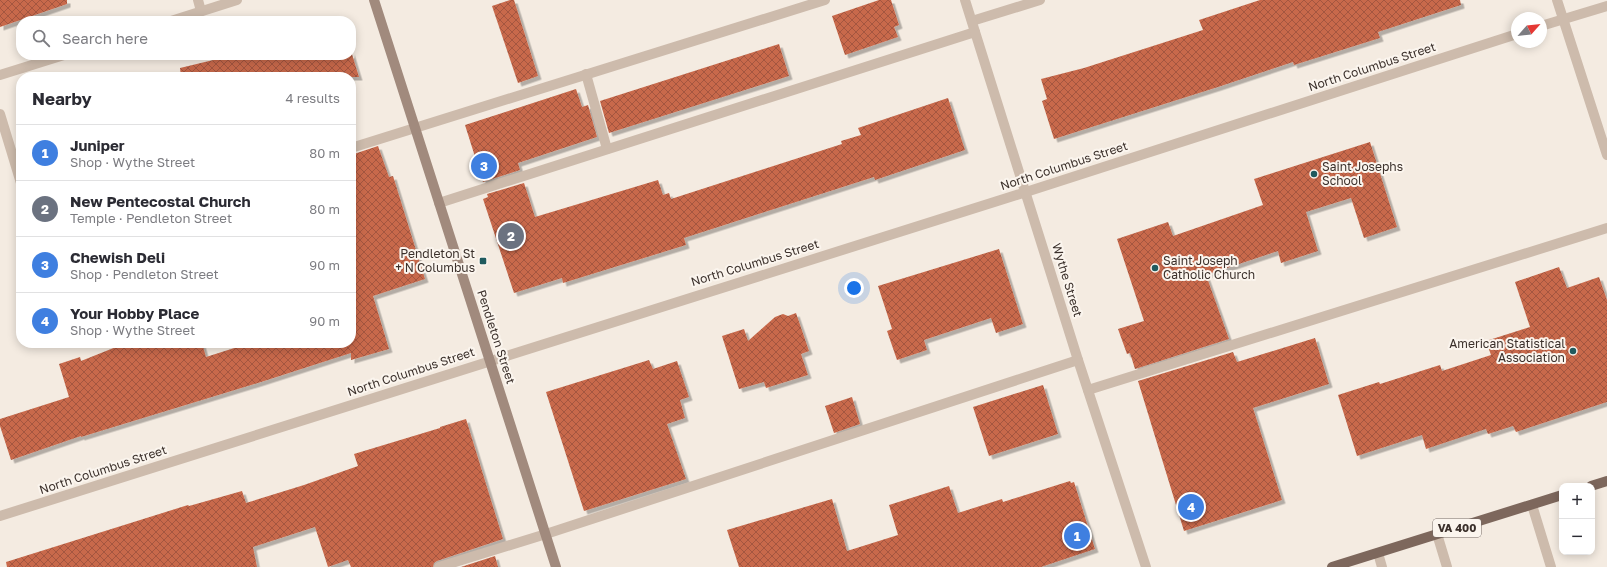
<!DOCTYPE html>
<html lang="en">
<head>
<meta charset="utf-8">
<style>
  :root { --surface:#fff; --page:#f2f2f3; --text:#2b2b33; --muted:#7c7c81; --line:#e1e1e2; --accent:#d93025 }
  body { margin:0; font-family:"Golos Text",sans-serif; background:var(--page); color:var(--text) }
  .controls { position:absolute; right:12px; bottom:12px; display:grid; overflow:hidden; border-radius:8px; box-shadow:0 2px 10px #0003 }
  .controls button { width:36px; height:36px; display:grid; place-items:center; padding:0; border:0; border-bottom:1px solid var(--line); background:var(--surface); color:var(--text); font:20px sans-serif }
  .compass { position:absolute; left:1511px; top:12px; width:36px; height:36px; border-radius:50%; background:var(--surface); box-shadow:0 2px 10px #0003; rotate:63deg }
  .you { position:absolute; left:854px; top:288px; width:14px; height:14px; margin:-10px; border:3px solid #fff; border-radius:50%; background:#1a73e8; box-shadow:0 0 0 6px #1a73e833 }
  .badge { display:grid; place-items:center; width:26px; height:26px; border-radius:50%; background:var(--accent); color:#fff; font-size:13px; font-weight:700 }
  .pin { position:absolute; translate:-50% -50%; border:2px solid #fff; box-shadow:0 1px 4px #0006 }
  .list { margin:0; padding:0; list-style:none }
  h2 { display:flex; justify-content:space-between; align-items:center; height:52px; margin:0; padding:0 16px; font-size:17px }
  h2 small { font-size:13px; font-weight:400; color:var(--muted) }
  .list li { display:grid; grid-template-columns:26px 1fr auto; gap:12px; align-items:center; box-sizing:border-box; height:56px; padding:0 16px; border-top:1px solid var(--line) }
  .list b { display:block; font-size:15px; white-space:nowrap }
  .list p { margin:0; font-size:13px; white-space:nowrap; color:var(--muted) }
  .list em { font-size:13px; font-style:normal; color:var(--muted) }
  .icon { flex:none; width:22px; height:22px; fill:none; stroke:currentColor; stroke-width:2; stroke-linecap:round; stroke-linejoin:round }
  .map { position:relative; flex:none; width:1607px; height:567px; overflow:hidden }
  .search { position:absolute; background:var(--surface); box-shadow:0 2px 10px #0003; left:16px; top:16px; width:340px; height:44px; display:flex; align-items:center; gap:10px; box-sizing:border-box; padding:0 14px; border-radius:16px; color:var(--muted); font-size:15px }
  .panel { position:absolute; background:var(--surface); box-shadow:0 2px 10px #0003; left:16px; top:72px; width:340px; height:276px; border-radius:16px }
  .map>svg:first-child { display:block }
  .building { fill:url(#building-cross-hatch); filter:url(#shadow) }
  .lines { fill:none; stroke-linecap:round; stroke-linejoin:round }
  .service { stroke:#cdbbac; stroke-width:10 }
  .minor { stroke:#cdbbac; stroke-width:10 }
  .tertiary { stroke:#cdbbac; stroke-width:10 }
  .secondary { stroke:#a18a7d; stroke-width:10 }
  .primary { stroke:#7d675c; stroke-width:10 }
  .poi-dot { fill:#1f5a5e; stroke:#fbf5ee; stroke-width:1.5 }
  .labels { text-anchor:middle; stroke-width:4; stroke-linejoin:round; paint-order:stroke }
  .shield { fill:#fbf5ee; stroke:#756b66; stroke-width:1 }
  .shield-label { font-size:11px; font-weight:bold; fill:#3b302b }
  .street-label { font-size:12px; fill:#3b302b; stroke:#fbf5ee }
  .poi-label { font-size:12px; fill:#3b302b; stroke:#fbf5ee; text-anchor:start }
</style>
</head>
<body>
<div class="map">
<svg width="1607" height="567" viewBox="0 0 1607 567">
  <defs>
    <pattern id="building-cross-hatch" width="8" height="8" patternUnits="userSpaceOnUse"><rect width="8" height="8" fill="#c8694b"/><path d="M0 0l8 8M0 8l8-8" fill="none" stroke="#a4573f"/></pattern>
    <filter id="shadow"><feDropShadow dx="3.5" dy="3.5" stdDeviation="0" flood-color="#0004"/></filter>
  </defs>
  <rect width="100%" height="100%" fill="#f4ebe1"/>
  <g class="building">
    <polygon points="0,0 67,0 67,4 0,27"/>
    <polygon points="510,0 514,0 538,76 518,83 492,6"/>
    <polygon points="879,0 891,0 899,25 894,27 898,37 845,55 832,16"/>
    <polygon points="1260,0 1460,0 1461,5 1378,32 1380,38 1294,65 1293,62 1218,87 1054,139 1042,101 1047,99 1041,79 1084,68 1203,30 1199,20"/>
    <polygon points="779,44 789,76 609,133 600,101"/>
    <polygon points="351,51 359,77 181,77 180,68 234,55 351,55"/>
    <polygon points="576,89 582,107 588,105 597,137 518,163 520,170 483,182 465,125"/>
    <polygon points="948,98 965,150 875,180 874,177 684,238 686,245 563,283 562,278 514,293 483,199 488,197 487,194 524,183 535,217 658,180 663,195 669,193 671,199 842,144 841,141 861,135 858,128"/>
    <polygon points="1370,142 1397,227 1364,238 1351,198 1306,212 1318,251 1281,263 1278,251 1206,275 1229,339 1135,369 1130,353 1127,354 1118,329 1144,321 1117,239 1168,222 1173,236 1263,205 1254,179"/>
    <polygon points="378,146 389,177 393,176 425,279 373,296 389,349 351,360 351,353 261,382 81,437 81,436 11,460 0,426 0,419 69,397 59,364 80,357 81,361 126,343 202,343 206,357 250,343 351,343 351,155"/>
    <polygon points="999,249 1023,324 996,333 991,318 924,340 927,350 897,360 887,331 892,329 878,286"/>
    <polygon points="1559,267 1567,288 1599,277 1607,300 1607,402 1516,432 1513,426 1488,434 1486,429 1426,449 1422,435 1357,456 1338,395 1379,382 1380,384 1440,365 1442,371 1491,355 1486,341 1530,327 1515,282"/>
    <polygon points="796,313 809,351 801,354 808,375 766,388 764,382 739,389 722,336 744,329 748,341 775,317 783,314 788,316"/>
    <polygon points="1315,338 1329,384 1253,408 1282,500 1184,531 1138,381 1233,352 1237,362"/>
    <polygon points="649,360 653,369 677,361 689,397 680,400 685,418 667,424 686,479 584,511 546,392"/>
    <polygon points="1043,385 1058,434 989,456 973,407"/>
    <polygon points="852,397 860,424 834,433 825,406"/>
    <polygon points="466,419 503,539 437,561 434,563 433,567 351,567 348,560 328,567 315,527 253,547 257,567 7,567 6,562 188,505 189,506 242,491 246,503 304,485 358,466 354,454 440,428 440,427"/>
    <polygon points="1070,481 1071,483 1074,482 1095,549 1041,567 739,567 727,530 832,499 847,551 898,535 889,505 949,486 958,513 1002,499 1003,502"/>
    <polygon points="495,556 498,567 461,567"/>
  </g>
  <g class="lines">
    <g class="service">
      <polyline points="198,0 201,11"/>
      <polyline points="972,21 1040,0"/>
      <polyline points="586,74 607,149"/>
      <polyline points="0,114 21,183"/>
      <polyline points="351,148 825,0"/>
      <polyline points="439,203 975,32"/>
      <polyline points="1088,390 1607,228"/>
      <polyline points="1532,505 1551,567"/>
      <polyline points="1437,534 1447,567"/>
      <polyline points="1378,553 1382,567"/>
      <polyline points="439,567 546,534 1078,360"/>
    </g>
    <g class="minor">
      <polyline points="171,21 237,0"/>
      <polyline points="1541,26 1607,6"/>
      <polyline points="0,75 64,55"/>
      <polyline points="0,516 1026,192 1517,34"/>
    </g>
    <g class="tertiary">
      <polyline points="965,0 1078,360 1146,567"/>
      <polyline points="1557,0 1607,155"/>
    </g>
    <polyline class="secondary" points="374,0 556,567"/>
    <g class="primary">
      <polyline points="1591,486 1607,481"/>
      <polyline points="1332,567 1562,495"/>
    </g>
  </g>
  <g class="poi-dot">
    <circle cx="1314" cy="174" r="4"/>
    <rect x="479" y="257" width="8" height="8" rx="2"/>
    <circle cx="1155" cy="268" r="4"/>
    <circle cx="1573" cy="351" r="4"/>
  </g>
  <g class="labels">
    <rect class="shield" x="1433" y="519" width="48" height="18" rx="3"/>
    <g class="shield-label">
      <text x="1457" y="532">VA 400</text>
    </g>
    <g class="street-label">
      <text transform="translate(1372 67) rotate(-18)" y="4">North Columbus Street</text>
      <text transform="translate(1064 166) rotate(-18)" y="4">North Columbus Street</text>
      <text transform="translate(755 263) rotate(-17)" y="4">North Columbus Street</text>
      <text transform="translate(1067 280) rotate(73)" y="4">Wythe Street</text>
      <text transform="translate(496 337) rotate(72)" y="4">Pendleton Street</text>
      <text transform="translate(411 372) rotate(-18)" y="4">North Columbus Street</text>
      <text transform="translate(103 470) rotate(-18)" y="4">North Columbus Street</text>
    </g>
    <g class="poi-label">
      <text x="1322" y="171">Saint Josephs<tspan x="1322" dy="14">School</tspan></text>
      <text x="475" y="258" text-anchor="end">Pendleton St<tspan x="475" dy="14">+ N Columbus</tspan></text>
      <text x="1163" y="265">Saint Joseph<tspan x="1163" dy="14">Catholic Church</tspan></text>
      <text x="1565" y="348" text-anchor="end">American Statistical<tspan x="1565" dy="14">Association</tspan></text>
    </g>
  </g>
</svg>
<div class="controls">
<button>+</button>
<button>−</button>
</div>
<svg class="compass" viewBox="-18 -18 36 36"><path d="M0-13l5 13h-10z" fill="#e53935"/><path d="M0 13l5-13h-10z" fill="#7c7c81"/></svg>
<div class="you"></div>
<div class="pin badge" style="left:1077px;top:536px;background:#3f7fe0">1</div>
<div class="pin badge" style="left:511px;top:236px;background:#6b7280">2</div>
<div class="pin badge" style="left:484px;top:166px;background:#3f7fe0">3</div>
<div class="pin badge" style="left:1191px;top:507px;background:#3f7fe0">4</div>
<div class="search"><svg class="icon" aria-label="search" viewBox="0 0 24 24"><circle cx="10" cy="10" r="6"/><path d="M15 15l6 6"/></svg>Search here</div>
<section class="panel">
<h2>Nearby<small>4 results</small></h2>
<ul class="list">
<li><span class="badge" style="background:#3f7fe0">1</span><div><b>Juniper</b><p>Shop · Wythe Street</p></div><em>80 m</em></li>
<li><span class="badge" style="background:#6b7280">2</span><div><b>New Pentecostal Church</b><p>Temple · Pendleton Street</p></div><em>80 m</em></li>
<li><span class="badge" style="background:#3f7fe0">3</span><div><b>Chewish Deli</b><p>Shop · Pendleton Street</p></div><em>90 m</em></li>
<li><span class="badge" style="background:#3f7fe0">4</span><div><b>Your Hobby Place</b><p>Shop · Wythe Street</p></div><em>90 m</em></li>
</ul>
</section>
</div>
</body>
</html>
